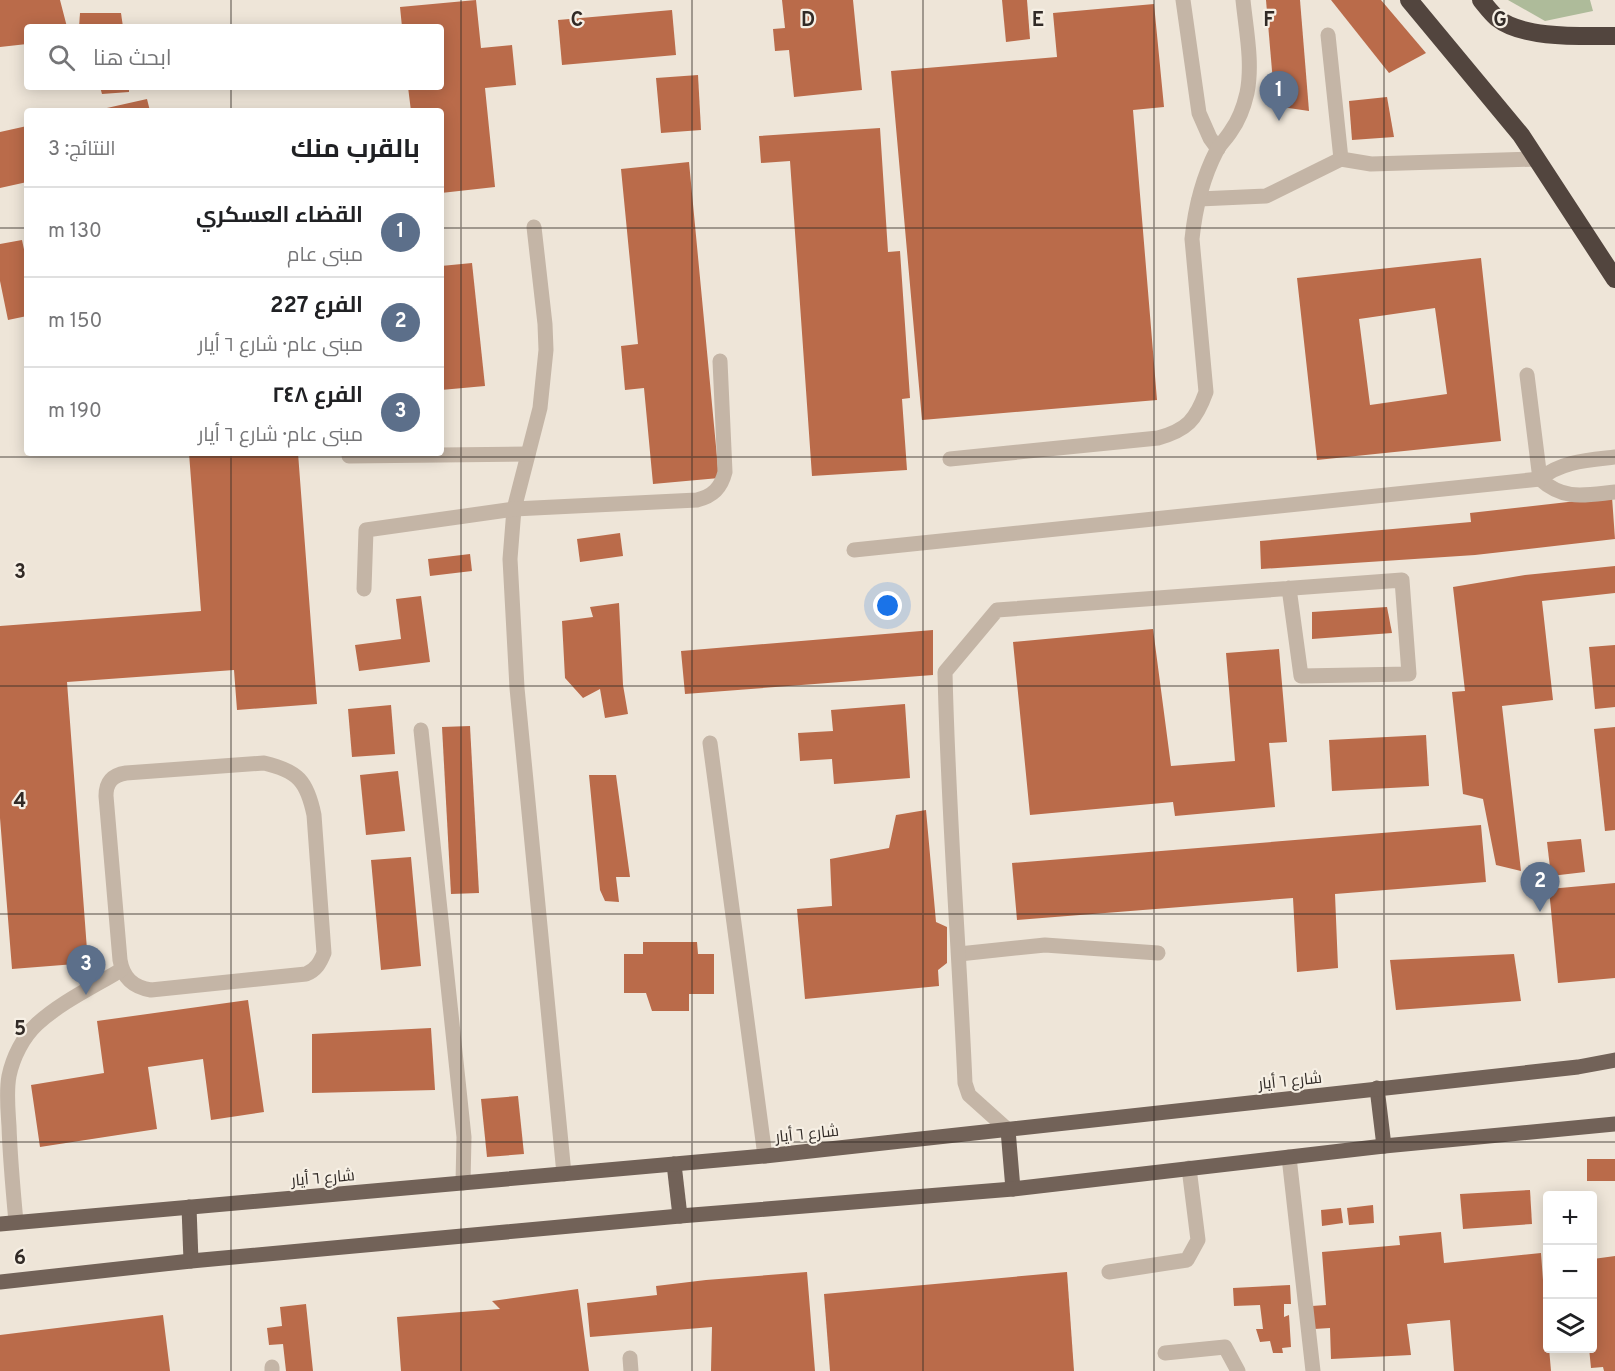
<!DOCTYPE html>
<html lang="ar">
<head>
<meta charset="utf-8">
<style>
  :root { --surface:#fff; --page:#f6f6f6; --text:#202124; --muted:#757577; --line:#e0e0e0; --accent:#20494e }
  body { margin:0; font-family:Overpass,Cairo,sans-serif; background:var(--page); color:var(--text); direction:rtl }
  .controls { position:absolute; right:18px; bottom:18px; display:grid; overflow:hidden; border-radius:6px; box-shadow:0 3px 15px #0003 }
  .controls button { width:54px; height:54px; display:grid; place-items:center; padding:0; border:0; border-bottom:2px solid var(--line); background:var(--surface); color:var(--text); font:30px sans-serif }
  .you { position:absolute; left:888px; top:606px; width:21px; height:21px; margin:-15px; border:4px solid #fff; border-radius:50%; background:#1a73e8; box-shadow:0 0 0 9px #1a73e833 }
  .badge { display:grid; place-items:center; width:39px; height:39px; border-radius:50%; background:var(--accent); color:#fff; font-size:20px; font-weight:700 }
  .pin { position:absolute; translate:-50% -50px; filter:drop-shadow(0 2px 3px #0008) }
  .pin::after { content:''; position:absolute; top:32px; width:21px; height:18px; background:inherit; clip-path:polygon(0 0,100% 0,50% 100%) }
  .list { margin:0; padding:0; list-style:none }
  h2 { display:flex; justify-content:space-between; align-items:center; height:78px; margin:0; padding:0 24px; font-size:26px }
  h2 small { font-size:20px; font-weight:400; color:var(--muted) }
  .list li { display:grid; grid-template-columns:39px 1fr auto; gap:18px; align-items:center; box-sizing:border-box; height:90px; padding:0 24px; border-top:2px solid var(--line) }
  .list b { display:block; font-size:22px; white-space:nowrap }
  .list p { margin:0; font-size:20px; white-space:nowrap; color:var(--muted) }
  .list em { font-size:20px; font-style:normal; color:var(--muted) }
  .icon { flex:none; width:33px; height:33px; fill:none; stroke:currentColor; stroke-width:2; stroke-linecap:round; stroke-linejoin:round }
  .map { position:relative; flex:none; width:1615px; height:1371px; overflow:hidden; direction:ltr }
  .search { position:absolute; background:var(--surface); box-shadow:0 3px 15px #0003; left:24px; top:24px; width:420px; height:66px; display:flex; align-items:center; gap:15px; box-sizing:border-box; padding:0 21px; border-radius:6px; color:var(--muted); font-size:22px }
  .panel { position:absolute; background:var(--surface); box-shadow:0 3px 15px #0003; left:24px; top:108px; width:420px; height:348px; border-radius:6px; direction:rtl }
  .map>svg:first-child { display:block }
  .green { fill:#aebb9a }
  .building { fill:#ba6b4a; fill-rule:evenodd }
  .lines { fill:none; stroke-linecap:round; stroke-linejoin:round }
  .minor { stroke:#c4b5a6; stroke-width:15 }
  .major { stroke:#726258; stroke-width:15 }
  .highway { stroke:#52453e; stroke-width:18 }
  .grid { fill:none; stroke:#312a26; stroke-width:1.5; stroke-opacity:0.55 }
  .labels { text-anchor:middle; stroke-width:4.5; stroke-linejoin:round; paint-order:stroke }
  .street-label { font-size:16px; fill:#312a26; stroke:#f6efe4 }
  .grid-label { font-size:20px; text-anchor:middle; font-weight:bold; fill:#312a26; stroke:#f6efe4; stroke-width:4.5; stroke-linejoin:round; paint-order:stroke }
</style>
</head>
<body>
<div class="map">
<svg width="1615" height="1371" viewBox="0 0 1615 1371">
  <rect width="100%" height="100%" fill="#eee5d8"/>
  <polygon class="green" points="1508,0 1590,0 1593,11 1545,21"/>
  <g class="building">
    <polygon points="0,0 60,0 67,27 27,27 27,44 0,47"/>
    <polygon points="476,0 481,48 512,45 516,85 485,88 495,187 441,193 441,111 411,111 408,87 441,87 441,27 402,27 400,7"/>
    <polygon points="782,0 853,0 862,90 794,97 789,50 775,51 773,29 785,28"/>
    <polygon points="1002,0 1027,0 1030,39 1006,42"/>
    <polygon points="1266,0 1300,0 1309,111 1275,106"/>
    <polygon points="1331,0 1381,0 1426,53 1389,73"/>
    <polygon points="1154,4 1164,107 1133,110 1157,400 922,420 891,71 1057,57 1053,13"/>
    <polygon points="672,10 676,55 562,65 558,20"/>
    <polygon points="80,13 121,13 123,27 79,27"/>
    <polygon points="698,75 701,130 661,133 656,78"/>
    <polygon points="100,87 129,87 129,92 102,94"/>
    <polygon points="1387,97 1394,137 1352,140 1349,101"/>
    <polygon points="147,99 150,111 98,111 98,110"/>
    <polygon points="27,126 27,182 0,188 0,132"/>
    <polygon points="880,128 888,252 900,251 910,398 902,399 907,470 812,476 790,161 761,163 759,136"/>
    <polygon points="689,162 719,478 653,484 644,388 625,390 621,346 638,344 621,169"/>
    <polygon points="22,240 25,254 27,254 27,316 8,320 0,281 0,244"/>
    <path d="M1481,258L1501,441L1317,460L1297,278ZM1435,308L1447,394L1370,405L1359,319Z"/>
    <polygon points="472,263 485,386 441,390 441,266"/>
    <polygon points="189,453 298,453 317,704 237,710 234,670 67,682 88,963 12,969 0,818 0,626 201,611"/>
    <polygon points="1612,497 1615,539 1475,555 1261,569 1260,541 1471,522 1470,513"/>
    <polygon points="620,533 623,556 580,562 577,539"/>
    <polygon points="470,554 472,571 430,576 428,559"/>
    <polygon points="1615,566 1615,593 1542,601 1553,700 1502,706 1521,871 1496,865 1483,799 1463,794 1452,692 1465,691 1453,587 1525,575"/>
    <polygon points="421,596 430,662 359,671 355,645 401,639 396,599"/>
    <polygon points="619,603 623,685 628,714 605,718 600,689 583,698 565,678 562,621 593,617 590,607"/>
    <polygon points="1387,607 1392,633 1312,639 1312,612"/>
    <polygon points="1153,629 1171,766 1235,761 1226,653 1279,649 1287,742 1269,743 1275,807 1175,816 1173,802 1030,815 1013,642"/>
    <polygon points="933,630 933,675 685,694 681,651"/>
    <polygon points="1615,645 1615,707 1595,709 1589,647"/>
    <polygon points="905,704 910,778 834,784 832,759 800,761 798,733 833,731 831,710"/>
    <polygon points="391,705 395,754 352,757 348,709"/>
    <polygon points="470,726 479,893 451,894 442,727"/>
    <polygon points="1615,727 1615,830 1605,831 1594,729"/>
    <polygon points="1426,735 1429,786 1332,791 1329,740"/>
    <polygon points="398,771 405,831 366,835 360,775"/>
    <polygon points="589,775 616,775 630,877 616,877 619,902 605,901 600,890"/>
    <polygon points="926,810 936,922 947,927 947,963 938,970 939,986 805,999 797,909 832,906 830,859 889,848 896,815"/>
    <polygon points="1481,825 1486,882 1335,894 1338,968 1297,972 1293,898 1017,920 1012,863"/>
    <polygon points="1581,839 1585,872 1551,876 1547,842"/>
    <polygon points="411,857 421,966 381,970 371,860"/>
    <polygon points="1615,883 1615,978 1558,983 1549,889"/>
    <polygon points="643,942 697,942 698,954 714,954 714,994 689,994 689,1011 652,1011 646,993 624,993 624,954 643,954"/>
    <polygon points="1514,954 1521,1001 1396,1010 1390,960"/>
    <polygon points="248,1000 264,1112 211,1120 203,1059 148,1067 157,1129 40,1147 31,1085 104,1073 97,1021"/>
    <polygon points="431,1028 435,1090 312,1093 312,1034"/>
    <polygon points="518,1096 524,1154 487,1157 481,1099"/>
    <rect x="1587" y="1159" width="28" height="22"/>
    <polygon points="1530,1190 1532,1224 1463,1229 1460,1194"/>
    <polygon points="1373,1205 1374,1223 1349,1225 1347,1208"/>
    <polygon points="1341,1208 1343,1223 1322,1226 1321,1210"/>
    <polygon points="1441,1232 1444,1263 1541,1253 1548,1348 1549,1348 1551,1371 1454,1371 1450,1320 1407,1324 1411,1355 1331,1359 1330,1328 1314,1329 1312,1306 1326,1305 1322,1252 1400,1245 1399,1236"/>
    <polygon points="1615,1256 1615,1371 1604,1371 1603,1367 1591,1368 1589,1348 1593,1348 1593,1259"/>
    <polygon points="807,1272 815,1371 711,1371 712,1327 590,1337 587,1303 657,1295 656,1286 706,1280"/>
    <polygon points="1067,1272 1074,1371 830,1371 824,1294"/>
    <polygon points="1290,1285 1291,1304 1284,1304 1284,1317 1289,1315 1291,1347 1282,1348 1283,1353 1273,1353 1270,1341 1260,1342 1256,1329 1263,1329 1260,1305 1234,1306 1233,1288"/>
    <polygon points="578,1289 589,1371 401,1371 397,1317 500,1309 492,1301"/>
    <polygon points="306,1304 313,1371 286,1371 283,1344 269,1345 267,1328 282,1326 280,1307"/>
    <polygon points="163,1315 170,1371 0,1371 0,1335"/>
  </g>
  <g class="lines">
    <g class="minor">
      <polyline points="1183,0 1199,113 1210,138 1218,149"/>
      <polyline points="1328,35 1341,159 1371,164 1537,159"/>
      <polyline points="1199,199 1266,196 1341,159"/>
      <polyline points="534,227 545,324 546,350 540,408 514,509 510,559 517,688 564,1174"/>
      <path d="M1527,375L1540,479C1564,501 1585,495 1615,492"/>
      <polyline points="349,453 349,456 528,454"/>
      <path d="M950,459L1158,438C1187,430 1196,420 1206,392L1192,239C1195,209 1203,177 1217,150C1221,143 1227,138 1231,131C1239,120 1244,106 1247,93C1253,63 1246,30 1243,0"/>
      <path d="M854,550L1540,479C1561,461 1589,460 1615,457"/>
      <path d="M364,589L366,530L514,509L697,500C713,496 721,488 725,472L720,361"/>
      <polyline points="421,730 464,1137 463,1183"/>
      <polyline points="710,743 765,1156"/>
      <path d="M264,763C298,771 307,781 314,815L324,953C320,963 316,970 306,974L151,990C133,987 123,978 120,960L106,796C106,782 113,775 126,773Z"/>
      <polyline points="959,954 1045,945 1158,953"/>
      <path d="M1008,1130L969,1095L965,1083C959,946 948,809 945,672L997,610L1402,580L1409,674L1301,676L1289,588"/>
      <polyline points="1289,1157 1313,1371"/>
      <path d="M16,1222C13,1190 10,1158 9,1126C8,1110 6,1092 9,1076C13,1057 23,1037 37,1024C61,1002 93,987 121,970"/>
      <polyline points="1109,1272 1187,1260 1198,1240 1189,1168"/>
      <polyline points="1165,1353 1225,1347 1238,1371"/>
      <polyline points="630,1358 631,1371"/>
      <polyline points="272,1371 272,1367"/>
    </g>
    <g class="major">
      <polyline points="1377,1088 1384,1146"/>
      <polyline points="1008,1130 1013,1189"/>
      <polyline points="674,1164 680,1216"/>
      <polyline points="189,1207 191,1261"/>
      <polyline points="0,1224 765,1156 1578,1067 1615,1060"/>
      <polyline points="0,1282 191,1261 680,1216 1013,1189 1384,1146 1615,1124"/>
    </g>
    <g class="highway">
      <polyline points="1409,0 1521,135 1615,279"/>
      <path d="M1481,0C1486,6 1491,13 1497,18C1523,39 1582,36 1615,36"/>
    </g>
  </g>
  <path class="grid" d="M231,0V27M461,0V1371M692,0V1371M923,0V1371M1154,0V1371M1384,0V1371M231,87V111M0,228H27M441,228H1615M231,453V1371M0,457H1615M0,686H1615M0,914H1615M0,1142H1615"/>
  <g class="labels">
    <g class="street-label">
      <text transform="translate(1290 1080) rotate(-6)" y="6">شارع ٦ أيار</text>
      <text transform="translate(807 1133) rotate(-6)" y="6">شارع ٦ أيار</text>
      <text transform="translate(323 1177) rotate(-5)" y="6">شارع ٦ أيار</text>
    </g>
  </g>
  <g class="grid-label">
    <text x="577" y="26">C</text>
    <text x="808" y="26">D</text>
    <text x="1038" y="26">E</text>
    <text x="1269" y="26">F</text>
    <text x="1500" y="26">G</text>
    <text x="20" y="578">3</text>
    <text x="20" y="807">4</text>
    <text x="20" y="1035">5</text>
    <text x="20" y="1264">6</text>
  </g>
</svg>
<div class="controls">
<button>+</button>
<button>−</button>
<button><svg class="icon" aria-label="layers" viewBox="0 0 24 24"><path d="M12 4l9 5-9 5-9-5zM3 14l9 5 9-5"/></svg></button>
</div>
<div class="you"></div>
<div class="pin badge" style="left:1279px;top:121px;background:#5c6f8a">1</div>
<div class="pin badge" style="left:1540px;top:912px;background:#5c6f8a">2</div>
<div class="pin badge" style="left:86px;top:995px;background:#5c6f8a">3</div>
<div class="search"><svg class="icon" aria-label="search" viewBox="0 0 24 24"><circle cx="10" cy="10" r="6"/><path d="M15 15l6 6"/></svg>ابحث هنا</div>
<section class="panel">
<h2>بالقرب منك<small>النتائج: 3</small></h2>
<ul class="list">
<li><span class="badge" style="background:#5c6f8a">1</span><div><b>القضاء العسكري</b><p>مبنى عام</p></div><em>130 m</em></li>
<li><span class="badge" style="background:#5c6f8a">2</span><div><b>الفرع 227</b><p>مبنى عام · شارع ٦ أيار</p></div><em>150 m</em></li>
<li><span class="badge" style="background:#5c6f8a">3</span><div><b>الفرع ٢٤٨</b><p>مبنى عام · شارع ٦ أيار</p></div><em>190 m</em></li>
</ul>
</section>
</div>
</body>
</html>
